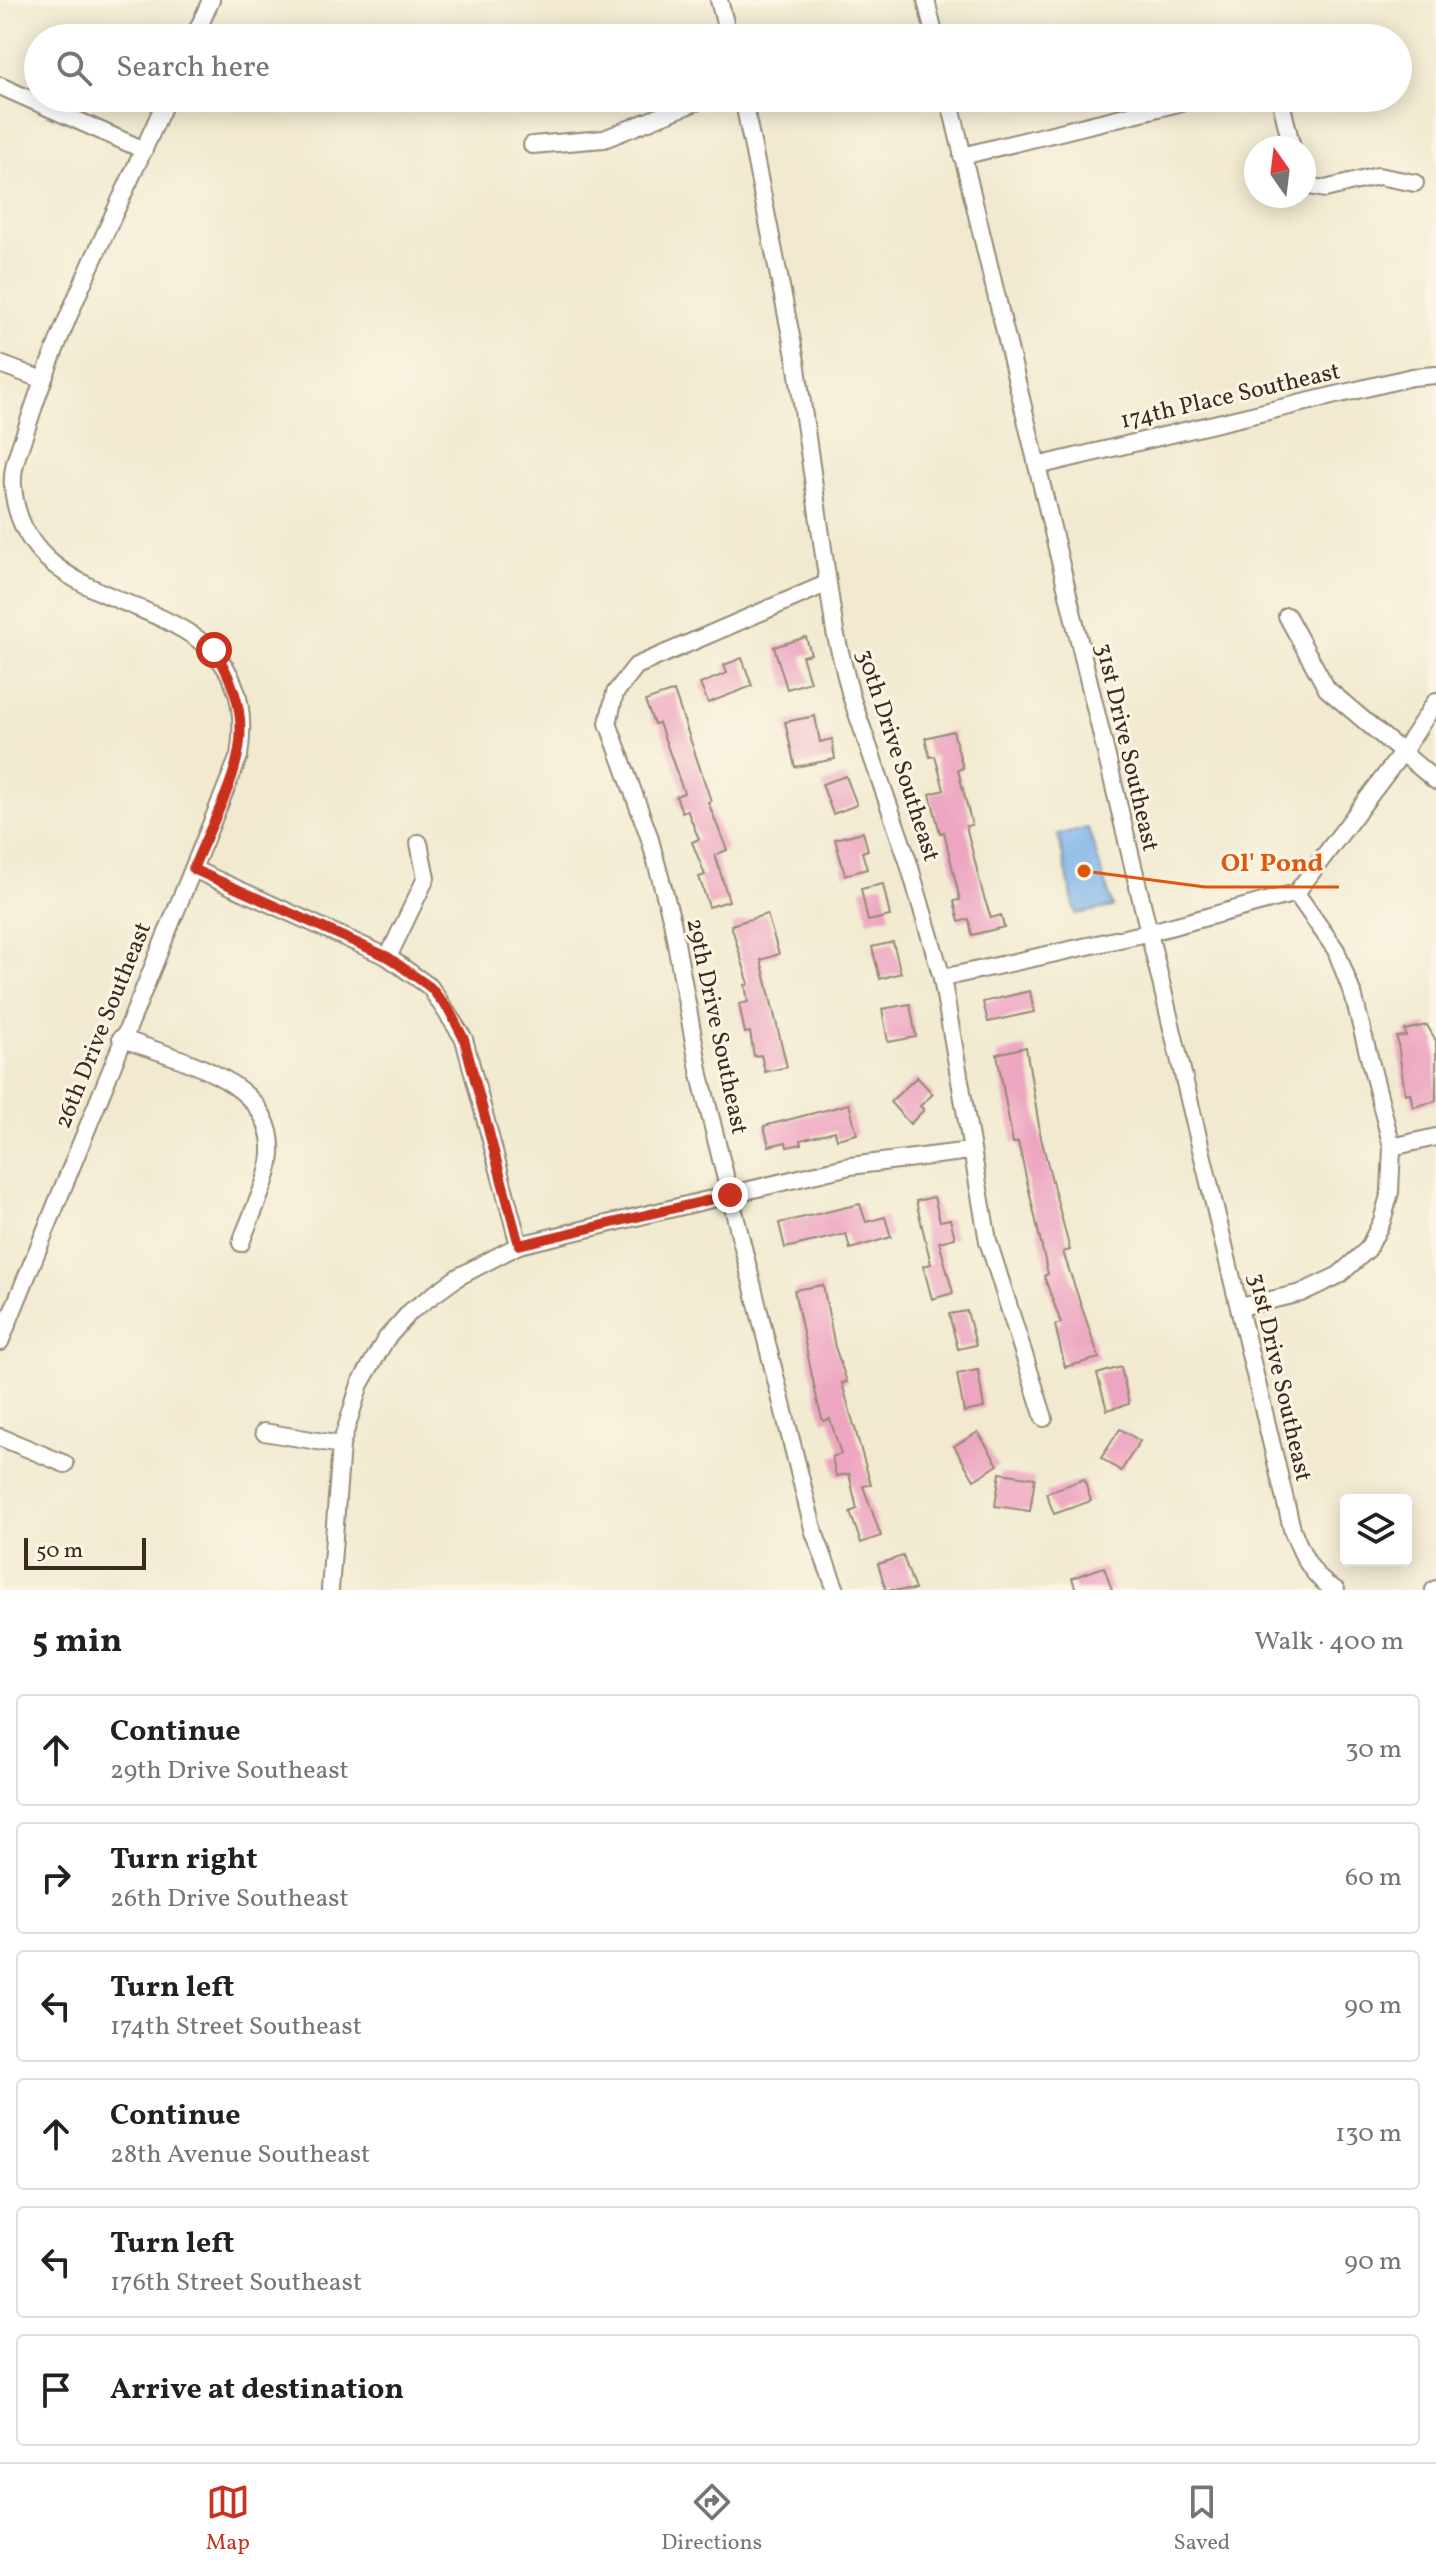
<!DOCTYPE html>
<html lang="en">
<head>
<meta charset="utf-8">
<style>
  :root { --surface:#fff; --page:#f6f6f6; --text:#202124; --muted:#757577; --line:#e0e0e0; --accent:#c8321e }
  body { margin:0; font-family:Vollkorn,serif; background:var(--page); color:var(--text) }
  .controls { position:absolute; right:24px; bottom:24px; display:grid; overflow:hidden; border-radius:8px; box-shadow:0 4px 20px #0003 }
  .controls button { width:72px; height:72px; display:grid; place-items:center; padding:0; border:0; border-bottom:2px solid var(--line); background:var(--surface); color:var(--text); font:40px sans-serif }
  .compass { position:absolute; left:1244px; top:136px; width:72px; height:72px; border-radius:50%; background:var(--surface); box-shadow:0 4px 20px #0003; rotate:346deg }
  .scale { position:absolute; left:24px; bottom:20px; width:122px; box-sizing:border-box; padding-left:8px; border:4px solid #3b2a1e; border-top:0; font-size:22px; line-height:28px; white-space:nowrap; color:#3b2a1e; -webkit-text-stroke:6px #fcf5e5; paint-order:stroke }
  .stop { position:absolute; width:24px; height:24px; margin:-18px; border:6px solid #c8321e; border-radius:50%; background:#fff }
  .stop.end { background:#c8321e; border-color:#fff; box-shadow:0 2px 8px #0008 }
  .list { margin:0; padding:0; list-style:none }
  h2 { display:flex; justify-content:space-between; align-items:center; height:104px; margin:0; padding:0 32px; font-size:34px }
  h2 small { font-size:26px; font-weight:400; color:var(--muted) }
  .list li { display:grid; grid-template-columns:52px 1fr auto; gap:24px; align-items:center; box-sizing:border-box; height:112px; margin:0 16px 16px; padding:0 16px; border:2px solid var(--line); border-radius:8px }
  .list b { display:block; font-size:30px; white-space:nowrap }
  .list p { margin:0; font-size:26px; white-space:nowrap; color:var(--muted) }
  .list em { font-size:26px; font-style:normal; color:var(--muted) }
  .icon { flex:none; width:44px; height:44px; fill:none; stroke:currentColor; stroke-width:2; stroke-linecap:round; stroke-linejoin:round }
  .map { position:relative; flex:none; width:1436px; height:1590px; overflow:hidden }
  .search { position:absolute; background:var(--surface); box-shadow:0 4px 20px #0003; left:24px; right:24px; top:24px; height:88px; display:flex; align-items:center; gap:20px; box-sizing:border-box; padding:0 28px; border-radius:44px; color:var(--muted); font-size:30px }
  .sheet { height:872px; background:var(--surface) }
  nav { display:flex; justify-content:space-around; align-items:center; box-sizing:border-box; height:112px; border-top:2px solid var(--line); background:var(--surface); font-size:22px; color:var(--muted) }
  nav a { display:grid; justify-items:center; gap:4px }
  nav .on { color:var(--accent) }
  .map>svg:first-child { display:block }
  .water { fill:#7ab2ea; stroke:#5a6e84; stroke-width:2 }
  .building { fill:#eda5c1 }
  .lines { fill:none; stroke-linecap:round; stroke-linejoin:round }
  .street-casing { stroke:#968a77; stroke-width:20 }
  .street { stroke:#fff; stroke-width:16 }
  .route { stroke:#c8321e; stroke-width:10 }
  .labels { text-anchor:middle; stroke-width:6; stroke-linejoin:round; paint-order:stroke }
  .street-label { font-size:24px; fill:#3b2a1e; stroke:#fcf5e5 }
  .leader { fill:none; stroke:#df570d; stroke-width:3 }
  .callout-dot { fill:#df570d; stroke:#fcf5e5; stroke-width:3 }
  .callout-label { font-size:26px; text-anchor:middle; font-weight:bold; fill:#df570d; stroke:#fcf5e5; stroke-width:6; stroke-linejoin:round; paint-order:stroke }
</style>
</head>
<body>
<div class="map">
<svg width="1436" height="1590" viewBox="0 0 1436 1590">
  <rect width="100%" height="100%" fill="#fcf5e5"/>
  <filter id="ink" filterUnits="userSpaceOnUse"><feTurbulence type="fractalNoise" baseFrequency=".0125" numOctaves="2"/><feDisplacementMap in="SourceGraphic" scale="16" xChannelSelector="R" yChannelSelector="G"/><feConvolveMatrix kernelMatrix="1 2 1 2 8 2 1 2 1" color-interpolation-filters="sRGB"/></filter>
  <filter id="wash" filterUnits="userSpaceOnUse"><feTurbulence type="fractalNoise" baseFrequency=".006" numOctaves="4" result="noise"/><feDisplacementMap in="SourceGraphic" scale="32" xChannelSelector="R" yChannelSelector="G"/><feGaussianBlur stdDeviation="1.8" result="paint"/><feColorMatrix in="noise" values="0 0 0 0 0 0 0 0 0 0 0 0 0 0 0 0 0 1.4 0 .05"/><feComposite in="paint" operator="in"/></filter>
  <g filter="url(#wash)">
    <rect width="100%" height="100%" fill="#f1ead0"/>
    <polygon class="water" points="1088,828 1113,907 1076,914 1058,835"/>
    <g id="blocks">
      <g class="building">
        <polygon points="806,637 811,654 802,656 810,682 787,689 774,647"/>
        <polygon points="742,658 752,686 708,703 700,684 727,673 724,665"/>
        <polygon points="674,691 711,801 708,802 727,850 715,855 729,901 709,907 699,877 705,875 692,842 699,839 687,810 682,812 676,796 684,793 659,723 654,724 645,701"/>
        <polygon points="815,716 820,742 832,739 835,759 795,767 785,722"/>
        <polygon points="953,731 963,768 958,770 972,825 966,826 983,894 991,918 1001,915 1004,927 972,935 969,919 959,922 954,901 960,900 944,832 940,833 930,794 944,790 935,756 930,757 925,738"/>
        <polygon points="846,776 857,805 833,814 822,784"/>
        <polygon points="863,832 868,850 862,852 867,869 845,875 835,839"/>
        <polygon points="883,884 890,916 868,921 861,889"/>
        <polygon points="767,914 779,954 761,960 787,1067 765,1072 761,1055 754,1056 750,1032 745,1033 739,1004 748,1002 745,985 749,984 731,925"/>
        <polygon points="893,942 901,973 880,979 872,947"/>
        <polygon points="1030,991 1034,1012 988,1022 983,1002"/>
        <polygon points="910,1004 916,1037 888,1042 882,1009"/>
        <polygon points="1427,1025 1436,1041 1436,1101 1413,1107 1410,1093 1405,1094 1397,1037 1406,1036 1405,1030"/>
        <polygon points="1026,1047 1041,1138 1070,1250 1063,1252 1099,1358 1065,1367 1055,1325 1061,1323 1044,1276 1048,1274 1018,1142 1013,1143 997,1054"/>
        <polygon points="917,1077 933,1094 920,1106 924,1110 910,1124 890,1102"/>
        <polygon points="849,1104 857,1134 837,1139 835,1131 801,1140 802,1144 787,1147 786,1142 769,1146 764,1126"/>
        <polygon points="934,1197 940,1221 950,1219 955,1238 939,1242 953,1293 932,1299 923,1266 931,1264 916,1201"/>
        <polygon points="860,1204 866,1222 885,1217 891,1237 850,1249 846,1234 785,1248 779,1223"/>
        <polygon points="823,1285 835,1347 847,1382 842,1383 871,1485 863,1486 881,1536 861,1543 850,1512 857,1509 849,1474 836,1476 832,1457 841,1454 830,1419 823,1421 818,1404 794,1290"/>
        <polygon points="967,1311 976,1345 958,1349 949,1314"/>
        <polygon points="1121,1367 1129,1404 1107,1410 1097,1374"/>
        <polygon points="978,1370 984,1408 964,1412 957,1374"/>
        <polygon points="1120,1429 1140,1441 1121,1471 1101,1458"/>
        <polygon points="978,1432 998,1465 974,1480 954,1446"/>
        <polygon points="1000,1473 1035,1478 1030,1511 995,1506"/>
        <polygon points="1084,1479 1091,1501 1054,1514 1046,1493"/>
        <polygon points="903,1556 915,1590 886,1590 878,1564"/>
        <polygon points="1104,1567 1112,1590 1076,1590 1072,1578"/>
      </g>
    </g>
  </g>
  <g filter="url(#ink)">
    <use href="#blocks" fill-opacity="0" stroke="#968a77" stroke-width="2"/>
    <g class="lines">
      <g class="street-casing">
        <g id="street">
          <polyline points="719,0 729,38"/>
          <polyline points="926,0 935,38"/>
          <polyline points="194,38 211,0"/>
          <polyline points="0,86 144,150"/>
          <polyline points="743,98 796,361 835,632 851,696 908,861 942,978 988,1241 1044,1418"/>
          <path d="M949,98L1292,1529C1301,1552 1312,1579 1336,1590"/>
          <polyline points="1280,98 1292,148"/>
          <polyline points="532,145 604,139 706,98"/>
          <polyline points="962,156 1199,98"/>
          <polyline points="1304,180 1309,186 1325,189 1378,176 1415,183"/>
          <polyline points="0,364 43,380"/>
          <polyline points="1037,466 1412,377 1436,375"/>
          <polyline points="826,584 636,666 615,693 608,723 649,836 672,921 700,1075 814,1532 836,1590"/>
          <polyline points="1287,616 1327,689 1436,781"/>
          <polyline points="193,869 388,957 430,987 464,1039 519,1245"/>
          <polyline points="1296,893 1402,753 1436,701"/>
          <polyline points="388,957 426,878 419,843"/>
          <polyline points="942,978 1147,933 1296,893"/>
          <path d="M121,1038C176,1060 275,1078 271,1154C270,1178 249,1219 241,1243"/>
          <polyline points="1392,1147 1436,1137"/>
          <polyline points="1240,1307 1301,1293 1339,1275 1368,1249 1382,1221 1390,1192 1392,1147 1354,998 1336,950 1296,893"/>
          <path d="M0,1342L239,756C268,570 25,641 13,486C11,464 23,441 29,421C65,311 120,204 167,98"/>
          <polyline points="264,1432 341,1445"/>
          <polyline points="0,1437 65,1464"/>
          <polyline points="330,1590 341,1445 360,1384 386,1339 411,1311 458,1277 519,1245 850,1166 970,1151"/>
          <polyline points="1434,1590 1436,1589"/>
        </g>
      </g>
      <use href="#street" class="street"/>
    </g>
  </g>
  <g class="lines" filter="url(#ink)">
    <path class="route" d="M214,650C269,735 227,785 193,869L388,957L430,987L449,1010L464,1039L519,1245L730,1195"/>
  </g>
  <g class="labels">
    <g class="street-label">
      <text transform="translate(1230 395) rotate(-13)" y="8">174th Place Southeast</text>
      <text transform="translate(1128 747) rotate(77)" y="8">31st Drive Southeast</text>
      <text transform="translate(899 755) rotate(72)" y="8">30th Drive Southeast</text>
      <text transform="translate(102 1025) rotate(-68)" y="8">26th Drive Southeast</text>
      <text transform="translate(718 1026) rotate(78)" y="8">29th Drive Southeast</text>
      <text transform="translate(1281 1377) rotate(77)" y="8">31st Drive Southeast</text>
    </g>
  </g>
  <path class="leader" d="M1084 871L1205 887H1339"/>
  <circle class="callout-dot" cx="1084" cy="871" r="8"/>
  <g class="callout-label">
    <text x="1272" y="871">Ol' Pond</text>
  </g>
</svg>
<div class="controls">
<button><svg class="icon" aria-label="layers" viewBox="0 0 24 24"><path d="M12 4l9 5-9 5-9-5zM3 14l9 5 9-5"/></svg></button>
</div>
<svg class="compass" viewBox="-18 -18 36 36"><path d="M0-13l5 13h-10z" fill="#e53935"/><path d="M0 13l5-13h-10z" fill="#757577"/></svg>
<div class="scale">50 m</div>
<div class="stop" style="left:214px;top:650px"></div>
<div class="stop end" style="left:730px;top:1195px"></div>
<div class="search"><svg class="icon" aria-label="search" viewBox="0 0 24 24"><circle cx="10" cy="10" r="6"/><path d="M15 15l6 6"/></svg>Search here</div>
</div>
<section class="sheet">
<h2>5 min<small>Walk · 400 m</small></h2>
<ul class="list">
<li><svg class="icon" aria-label="ahead" viewBox="0 0 24 24"><path d="M12 20V5M6 11l6-6 6 6"/></svg><div><b>Continue</b><p>29th Drive Southeast</p></div><em>30 m</em></li>
<li><svg class="icon" aria-label="right" viewBox="0 0 24 24"><path d="M7 20v-9h11M14 6l5 5-5 5"/></svg><div><b>Turn right</b><p>26th Drive Southeast</p></div><em>60 m</em></li>
<li><svg class="icon" aria-label="left" viewBox="0 0 24 24"><path d="M17 20v-9H6M10 6l-5 5 5 5"/></svg><div><b>Turn left</b><p>174th Street Southeast</p></div><em>90 m</em></li>
<li><svg class="icon" aria-label="ahead" viewBox="0 0 24 24"><path d="M12 20V5M6 11l6-6 6 6"/></svg><div><b>Continue</b><p>28th Avenue Southeast</p></div><em>130 m</em></li>
<li><svg class="icon" aria-label="left" viewBox="0 0 24 24"><path d="M17 20v-9H6M10 6l-5 5 5 5"/></svg><div><b>Turn left</b><p>176th Street Southeast</p></div><em>90 m</em></li>
<li><svg class="icon" aria-label="arrive" viewBox="0 0 24 24"><path d="M6 21V4h12l-3 4 3 4H6"/></svg><div><b>Arrive at destination</b></div></li>
</ul>
</section>
<nav>
<a class="on"><svg class="icon" aria-label="map" viewBox="0 0 24 24"><path d="M3 6l6-2 6 2 6-2v14l-6 2-6-2-6 2zM9 4v14M15 6v14"/></svg>Map</a>
<a><svg class="icon" aria-label="directions" viewBox="0 0 24 24"><path d="M12 3l9 9-9 9-9-9zM9 14v-3h6M13 9l2 2-2 2"/></svg>Directions</a>
<a><svg class="icon" aria-label="saved" viewBox="0 0 24 24"><path d="M7 4h10v16l-5-4-5 4z"/></svg>Saved</a>
</nav>
</body>
</html>
